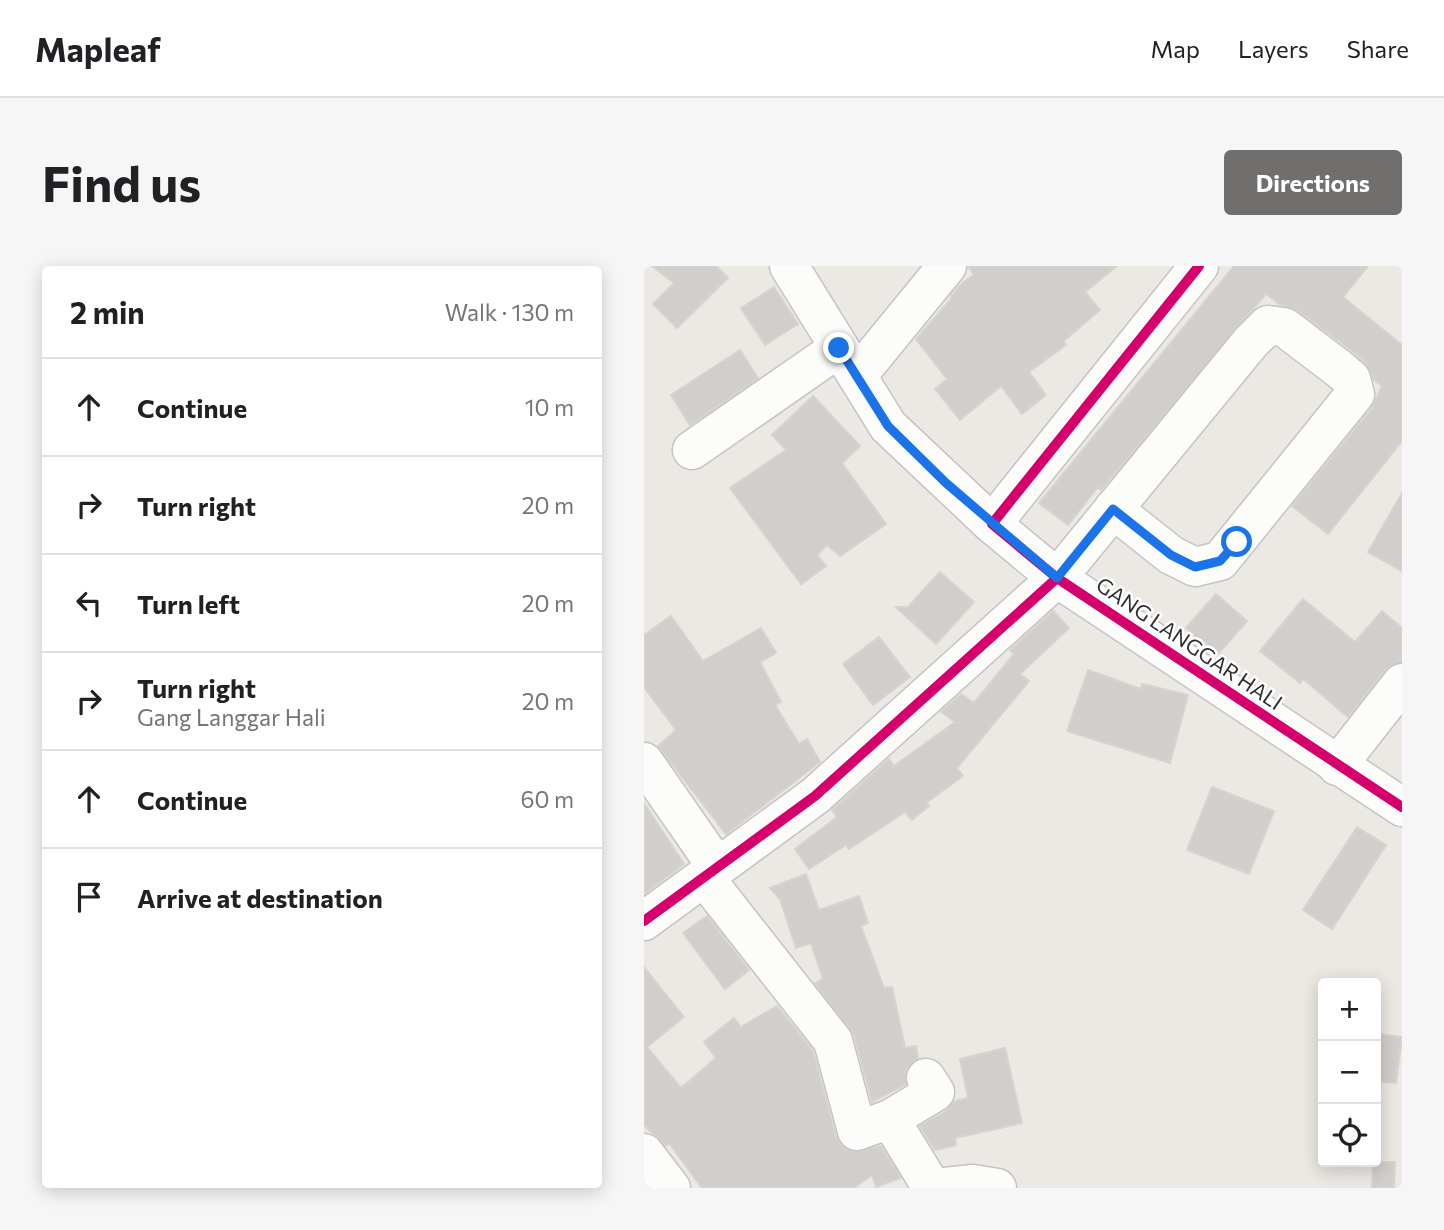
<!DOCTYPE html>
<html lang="en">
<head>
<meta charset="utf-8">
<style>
  :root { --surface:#fff; --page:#f6f6f6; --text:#202124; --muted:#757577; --line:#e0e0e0; --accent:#706f6e }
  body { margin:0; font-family:Commissioner,sans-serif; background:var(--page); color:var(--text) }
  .controls { position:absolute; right:21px; bottom:21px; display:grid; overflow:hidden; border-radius:7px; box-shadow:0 4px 18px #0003 }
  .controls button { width:63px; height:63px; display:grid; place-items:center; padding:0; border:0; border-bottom:2px solid var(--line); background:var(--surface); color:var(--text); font:35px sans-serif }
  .stop { position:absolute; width:21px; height:21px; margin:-16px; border:5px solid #1a73e8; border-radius:50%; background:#fff }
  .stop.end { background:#1a73e8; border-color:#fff; box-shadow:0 2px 7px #0008 }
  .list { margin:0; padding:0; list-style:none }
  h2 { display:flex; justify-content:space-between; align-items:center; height:91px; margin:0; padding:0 28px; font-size:30px }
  h2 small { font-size:23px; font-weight:400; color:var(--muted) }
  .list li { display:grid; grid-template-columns:46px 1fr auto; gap:21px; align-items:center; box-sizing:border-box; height:98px; padding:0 28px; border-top:2px solid var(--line) }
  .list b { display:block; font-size:26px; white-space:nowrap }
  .list p { margin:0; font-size:23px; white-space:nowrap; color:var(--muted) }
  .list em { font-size:23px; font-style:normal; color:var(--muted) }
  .icon { flex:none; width:38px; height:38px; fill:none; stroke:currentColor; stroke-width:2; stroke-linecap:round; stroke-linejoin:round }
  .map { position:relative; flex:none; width:758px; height:922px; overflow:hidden; border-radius:7px }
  header { display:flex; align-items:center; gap:42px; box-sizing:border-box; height:98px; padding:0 35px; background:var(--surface); border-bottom:2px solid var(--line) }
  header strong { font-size:33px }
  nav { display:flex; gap:38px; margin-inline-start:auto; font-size:24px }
  .intro { display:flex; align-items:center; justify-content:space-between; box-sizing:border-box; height:168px; padding:0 42px }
  h1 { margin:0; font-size:49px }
  .button { padding:18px 32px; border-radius:7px; background:var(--accent); color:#fff; font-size:24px; font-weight:700 }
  main { display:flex; gap:42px; padding:0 42px }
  aside { flex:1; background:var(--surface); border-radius:7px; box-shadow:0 4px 18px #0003 }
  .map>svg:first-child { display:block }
  .building { fill:#d1cecb; stroke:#d7d4d0; stroke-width:2 }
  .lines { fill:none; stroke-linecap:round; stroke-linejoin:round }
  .minor-casing { stroke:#c5c4c5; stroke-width:41 }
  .minor { stroke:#fcfcfb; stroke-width:38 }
  .cycleway-casing { stroke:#fff; stroke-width:15 }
  .cycleway { stroke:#d6006c; stroke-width:10 }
  .route { stroke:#1a73e8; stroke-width:9 }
  .labels { text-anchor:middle; stroke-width:5; stroke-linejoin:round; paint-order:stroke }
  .street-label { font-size:21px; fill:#2e2e2e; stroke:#fff }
</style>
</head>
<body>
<header>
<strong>Mapleaf</strong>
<nav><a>Map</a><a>Layers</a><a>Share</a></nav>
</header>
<div class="intro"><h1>Find us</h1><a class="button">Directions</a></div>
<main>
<aside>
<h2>2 min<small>Walk · 130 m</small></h2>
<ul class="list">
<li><svg class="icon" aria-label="ahead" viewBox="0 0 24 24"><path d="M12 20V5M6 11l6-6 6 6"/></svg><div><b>Continue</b></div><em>10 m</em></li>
<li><svg class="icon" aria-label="right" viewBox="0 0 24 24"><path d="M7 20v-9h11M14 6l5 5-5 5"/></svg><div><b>Turn right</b></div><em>20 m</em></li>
<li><svg class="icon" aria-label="left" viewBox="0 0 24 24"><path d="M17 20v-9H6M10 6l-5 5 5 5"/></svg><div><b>Turn left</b></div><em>20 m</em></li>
<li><svg class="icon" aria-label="right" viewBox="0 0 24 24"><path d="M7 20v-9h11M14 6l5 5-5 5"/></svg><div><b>Turn right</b><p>Gang Langgar Hali</p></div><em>20 m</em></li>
<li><svg class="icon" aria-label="ahead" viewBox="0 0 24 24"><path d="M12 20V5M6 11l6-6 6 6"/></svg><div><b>Continue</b></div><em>60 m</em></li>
<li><svg class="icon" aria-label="arrive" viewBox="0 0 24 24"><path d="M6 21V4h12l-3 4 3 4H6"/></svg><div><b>Arrive at destination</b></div></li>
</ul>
</aside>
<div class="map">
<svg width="758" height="922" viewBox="0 0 758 922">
  <rect width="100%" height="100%" fill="#ece8e4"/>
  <g class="building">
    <polygon points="8,0 72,0 84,12 33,62 9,38 30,17"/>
    <polygon points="324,0 473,0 441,26 456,44 420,75 422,79 385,106 402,129 378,148 357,120 316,154 291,123 303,113 272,73 308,32 307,30 318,17 330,9"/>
    <polygon points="590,0 724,0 699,31 758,79 758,175 684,268 648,240 728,142 738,120 730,114 722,97 708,85 653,44 635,38 622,28 457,224 454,221 424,259 395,237"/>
    <polygon points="130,21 154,58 121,79 97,42"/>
    <polygon points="96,84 114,112 46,159 27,129"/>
    <polygon points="169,130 216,180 198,197 242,258 196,290 183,279 173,289 182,300 157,318 86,222 142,184 128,169"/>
    <polygon points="758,227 758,305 724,286"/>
    <polygon points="296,306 330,336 292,378 252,341 264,341"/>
    <polygon points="572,328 603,355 573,389 542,362"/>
    <polygon points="659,333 711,376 738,345 758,362 758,396 741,404 704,451 659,413 656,417 616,385"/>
    <polygon points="409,345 425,362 376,408 385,415 313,502 319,510 282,537 285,540 268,554 261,546 205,583 202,579 165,603 151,583 193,551 188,544 245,493 250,500 311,456 297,446 317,428 330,437 370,388 366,384"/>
    <polygon points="27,350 59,395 117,362 132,387 116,396 137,436 131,439 155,478 163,473 176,496 82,568 14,480 32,464 0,421 0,369"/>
    <polygon points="235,371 266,411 229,439 199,398"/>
    <polygon points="444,404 497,423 498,418 544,429 526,497 423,465"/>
    <polygon points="568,521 630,545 605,608 543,584"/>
    <polygon points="0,537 40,598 0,628"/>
    <polygon points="713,561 742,579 688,663 659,644"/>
    <polygon points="162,608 175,644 215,630 224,657 217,660 240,722 248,721 261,782 272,780 274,792 262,803 262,818 228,836 210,769 171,717 179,713 167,677 152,682 136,633 126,622"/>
    <polygon points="63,650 105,704 81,723 39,667"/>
    <polygon points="0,701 40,751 3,781 37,822 72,792 60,776 90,752 97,761 133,740 169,785 192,871 198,880 209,886 237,880 257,912 232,921 228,909 210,922 58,922 25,877 22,880 0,859"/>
    <polygon points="734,768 758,771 752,817 732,815"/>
    <polygon points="361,782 378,857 311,872 312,879 291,884 276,860 302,845 311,835 324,832 316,793"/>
    <polygon points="729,896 751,896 750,922 728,922"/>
  </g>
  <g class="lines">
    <g class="minor-casing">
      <g id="minor">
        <polyline points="145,0 244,160 348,258"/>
        <polyline points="555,0 348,258 413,312 758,541"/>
        <polyline points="213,110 303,0"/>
        <polyline points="48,184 195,82"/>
        <polyline points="0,496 73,601"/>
        <polyline points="693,500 758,417"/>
        <polyline points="60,611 189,775 213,865 246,853"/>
        <polyline points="0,655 171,530 413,312 606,77 624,59 640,61 694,102 707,113 711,128 576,295 551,301 527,289 469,243"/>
        <polyline points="282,812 291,826 246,853 288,922"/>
        <polyline points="0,887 27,922"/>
        <polyline points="292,922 329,918 353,922"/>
      </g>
    </g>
    <use href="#minor" class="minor"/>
    <g class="cycleway-casing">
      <g id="cycleway">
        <polyline points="555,0 348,258 413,312 758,541"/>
        <polyline points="0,655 171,530 413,312"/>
      </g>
    </g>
    <use href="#cycleway" class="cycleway"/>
  </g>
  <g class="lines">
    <polyline class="route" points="195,82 244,160 302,217 413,312 469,243 527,289 551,301 576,295 593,276"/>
  </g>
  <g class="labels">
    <g class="street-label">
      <text transform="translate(545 378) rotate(34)" y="7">GANG LANGGAR HALI</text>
    </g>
  </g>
</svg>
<div class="controls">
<button>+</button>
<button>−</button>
<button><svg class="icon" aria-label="locate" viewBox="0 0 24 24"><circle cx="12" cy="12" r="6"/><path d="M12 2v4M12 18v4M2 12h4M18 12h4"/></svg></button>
</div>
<div class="stop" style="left:593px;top:276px"></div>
<div class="stop end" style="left:195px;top:82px"></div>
</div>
</main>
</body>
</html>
